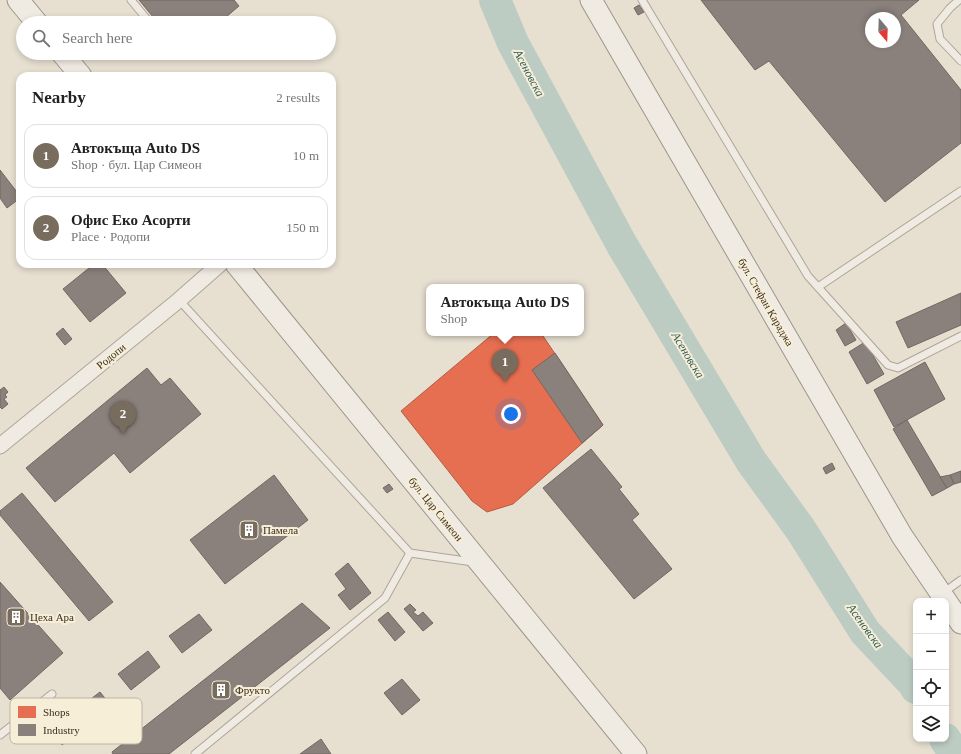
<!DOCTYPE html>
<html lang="en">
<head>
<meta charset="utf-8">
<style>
  :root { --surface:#fff; --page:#f6f6f6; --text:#222; --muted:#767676; --line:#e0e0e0; --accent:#786c5e }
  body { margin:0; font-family:"Times New Roman",serif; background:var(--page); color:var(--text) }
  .controls { position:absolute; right:12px; bottom:12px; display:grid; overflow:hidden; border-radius:8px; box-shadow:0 2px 6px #0003 }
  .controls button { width:36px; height:36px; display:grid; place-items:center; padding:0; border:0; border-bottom:1px solid var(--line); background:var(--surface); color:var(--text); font:20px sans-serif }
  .compass { position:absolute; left:865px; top:12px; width:36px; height:36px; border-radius:50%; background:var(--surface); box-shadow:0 2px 6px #0003; rotate:161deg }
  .you { position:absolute; left:511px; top:414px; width:14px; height:14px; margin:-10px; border:3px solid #fff; border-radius:50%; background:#1a73e8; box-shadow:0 0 0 6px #1a73e833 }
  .badge { display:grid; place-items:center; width:26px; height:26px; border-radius:50%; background:var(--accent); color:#fff; font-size:13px; font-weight:700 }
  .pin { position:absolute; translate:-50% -33px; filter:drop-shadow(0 1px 2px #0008) }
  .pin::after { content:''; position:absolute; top:21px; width:14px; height:12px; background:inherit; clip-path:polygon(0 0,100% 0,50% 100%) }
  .popup { position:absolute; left:426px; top:284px; width:158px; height:52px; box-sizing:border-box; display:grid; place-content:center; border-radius:8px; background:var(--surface); filter:drop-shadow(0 1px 3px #0005); font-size:13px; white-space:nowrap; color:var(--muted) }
  .popup b { font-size:15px; color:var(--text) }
  .popup::after { content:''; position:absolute; left:50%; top:100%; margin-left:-8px; border:8px solid transparent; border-top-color:var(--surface) }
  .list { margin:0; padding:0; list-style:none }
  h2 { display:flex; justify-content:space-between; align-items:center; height:52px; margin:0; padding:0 16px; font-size:17px }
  h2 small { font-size:13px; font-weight:400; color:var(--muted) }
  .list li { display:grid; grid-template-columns:26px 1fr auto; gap:12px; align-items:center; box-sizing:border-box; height:64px; margin:0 8px 8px; padding:0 8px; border:1px solid var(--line); border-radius:12px }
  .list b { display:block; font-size:15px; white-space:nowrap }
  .list p { margin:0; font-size:13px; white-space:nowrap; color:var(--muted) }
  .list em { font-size:13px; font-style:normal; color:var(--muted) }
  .icon { flex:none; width:22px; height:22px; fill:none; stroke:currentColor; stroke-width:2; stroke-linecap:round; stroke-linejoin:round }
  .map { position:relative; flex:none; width:961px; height:754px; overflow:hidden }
  .search { position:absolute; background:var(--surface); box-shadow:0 2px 6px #0003; left:16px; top:16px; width:320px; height:44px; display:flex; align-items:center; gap:10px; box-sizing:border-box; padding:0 14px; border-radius:22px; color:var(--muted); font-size:15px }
  .panel { position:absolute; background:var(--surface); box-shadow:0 2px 6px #0003; left:16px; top:72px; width:320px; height:196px; border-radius:12px }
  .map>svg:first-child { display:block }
  .shops { fill:#e76f51; stroke:#b45c42 }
  .industry { fill:#8a817c; stroke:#736860; fill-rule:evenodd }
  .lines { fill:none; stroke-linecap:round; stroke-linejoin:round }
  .river { stroke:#bcccc2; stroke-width:32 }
  .lane-casing { stroke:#ada599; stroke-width:9 }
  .street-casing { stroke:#ada599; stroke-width:17 }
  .secondary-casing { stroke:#9c958a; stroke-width:23 }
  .lane { stroke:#efebe3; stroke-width:7 }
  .street { stroke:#efebe3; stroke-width:15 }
  .secondary { stroke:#efebe3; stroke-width:21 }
  .labels { text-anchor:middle; stroke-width:4; stroke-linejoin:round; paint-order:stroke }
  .street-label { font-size:11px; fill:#3d2e20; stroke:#f7eed8 }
  .poi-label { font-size:11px; fill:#3d2e20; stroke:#f7eed8; text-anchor:start }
  .water-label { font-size:12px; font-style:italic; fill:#2f5d5a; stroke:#f7eed8 }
  .key { fill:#f7eed8; stroke:#bfb4a1; stroke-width:1 }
  .key-label { font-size:11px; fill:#3d2e20 }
</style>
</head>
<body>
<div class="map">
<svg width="961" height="754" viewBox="0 0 961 754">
  <rect width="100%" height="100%" fill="#e7e0d1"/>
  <polygon class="shops" points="494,333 541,333 603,425 513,504 487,512 472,501 401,411"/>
  <g class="industry">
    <polygon points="139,0 234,0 239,6 219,23 158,23"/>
    <path d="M701,0H919L901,15L961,90V143L885,202L769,61L755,70ZM871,18H895V42H871Z"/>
    <polygon points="639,5 644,12 638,15 634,8"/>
    <polygon points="0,170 20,196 20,198 7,208 0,198"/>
    <polygon points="94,264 102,264 126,293 90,322 63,289"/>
    <polygon points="961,293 961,325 908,348 896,322"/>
    <polygon points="846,323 856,340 845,346 836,330"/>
    <polygon points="63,328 72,339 65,345 56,334"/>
    <polygon points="865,342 884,374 867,384 849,352"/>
    <polygon points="555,353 603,425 582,443 532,370"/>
    <polygon points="925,362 945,399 894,427 874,390"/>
    <polygon points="147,368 161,385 170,378 201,414 130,473 114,453 55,502 26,468"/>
    <polygon points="4,387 8,392 5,395 7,397 4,399 8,404 2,409 0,407 0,390"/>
    <polygon points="907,420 947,488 932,496 893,429"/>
    <polygon points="591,449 622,487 619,489 639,514 632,520 672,569 634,599 543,488"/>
    <polygon points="832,463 835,469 826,474 823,468"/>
    <polygon points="961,471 961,482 954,484 950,475"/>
    <polygon points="274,475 308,520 225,584 190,540"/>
    <polygon points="950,475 954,484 947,488 940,477"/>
    <polygon points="389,484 393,489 387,493 383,488"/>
    <polygon points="22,493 113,602 89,621 0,515 0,511"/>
    <polygon points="348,563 371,593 350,610 338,595 346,589 335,574"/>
    <polygon points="0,582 63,653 10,700 0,688"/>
    <polygon points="302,603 330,628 169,754 113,754 112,752"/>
    <polygon points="410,604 416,610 413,612 418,616 423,612 433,623 423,631 404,609"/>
    <polygon points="388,612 405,632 395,641 378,620"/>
    <polygon points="199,614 212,630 182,653 169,636"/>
    <polygon points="148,651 160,667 131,690 118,674"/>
    <polygon points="402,679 420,700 402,715 384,693"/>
    <polygon points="100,692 112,707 62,745 50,730"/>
    <polygon points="321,739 331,754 300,754"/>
  </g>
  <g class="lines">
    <g class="river">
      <polyline points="495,0 513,43 622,245 751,461 801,530 865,632 914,684 916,688"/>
      <polyline points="945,739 955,754"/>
    </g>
    <g class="lane-casing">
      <g id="lane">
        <polyline points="131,0 150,23"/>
        <polyline points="642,0 808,276 888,365 898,368 961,336"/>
        <polyline points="959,0 950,8 937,24 940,39 961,61"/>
        <polyline points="818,287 961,191"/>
        <polyline points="179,300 410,553 473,562"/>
        <polyline points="943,593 961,580"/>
        <polyline points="0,735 52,694"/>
        <polyline points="195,754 385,598 410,553"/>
      </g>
    </g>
    <g class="street-casing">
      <polyline id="street" points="0,446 179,300 220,264"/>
    </g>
    <g class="secondary-casing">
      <g id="secondary">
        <polyline points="18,0 37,23"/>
        <polyline points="591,0 902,536 946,601"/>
        <polyline points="62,53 81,76"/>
        <polyline points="236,264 636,754"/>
        <polyline points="946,601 961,623"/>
      </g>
    </g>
    <use href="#lane" class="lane"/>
    <use href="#street" class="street"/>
    <use href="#secondary" class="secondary"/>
  </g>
  <defs>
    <g id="building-square" transform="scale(1)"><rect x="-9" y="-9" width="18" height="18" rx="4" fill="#786c5e" stroke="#f7eed8"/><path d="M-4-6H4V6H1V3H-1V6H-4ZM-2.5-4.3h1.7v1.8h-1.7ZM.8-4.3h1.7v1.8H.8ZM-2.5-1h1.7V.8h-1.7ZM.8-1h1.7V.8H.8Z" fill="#fff"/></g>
  </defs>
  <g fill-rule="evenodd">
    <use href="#building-square" x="249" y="530"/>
    <use href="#building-square" x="16" y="617"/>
    <use href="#building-square" x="221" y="690"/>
  </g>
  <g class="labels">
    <g class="street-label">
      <text transform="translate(766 302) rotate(60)" y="4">бул. Стефан Караджа</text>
      <text transform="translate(111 356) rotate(-39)" y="4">Родопи</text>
      <text transform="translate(436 509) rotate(51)" y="4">бул. Цар Симеон</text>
    </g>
    <g class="poi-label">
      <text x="263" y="534">Памела</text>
      <text x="30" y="621">Цеха Ара</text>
      <text x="235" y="694">Фрукто</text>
    </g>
    <g class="water-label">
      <text transform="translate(529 73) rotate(62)" y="4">Асеновска</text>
      <text transform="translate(688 355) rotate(59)" y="4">Асеновска</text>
      <text transform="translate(865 626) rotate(54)" y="4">Асеновска</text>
    </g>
  </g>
  <rect x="10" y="698" width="132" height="46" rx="6" class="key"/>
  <rect x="18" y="706" width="18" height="12" fill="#e76f51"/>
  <rect x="18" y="724" width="18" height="12" fill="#8a817c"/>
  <g class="key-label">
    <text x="43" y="716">Shops</text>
    <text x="43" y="734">Industry</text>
  </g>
</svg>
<div class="controls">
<button>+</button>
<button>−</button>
<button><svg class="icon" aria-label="locate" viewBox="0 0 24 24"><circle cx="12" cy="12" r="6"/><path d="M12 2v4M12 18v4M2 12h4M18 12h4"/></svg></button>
<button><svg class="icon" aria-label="layers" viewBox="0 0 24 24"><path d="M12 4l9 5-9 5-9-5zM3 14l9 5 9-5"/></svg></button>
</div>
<svg class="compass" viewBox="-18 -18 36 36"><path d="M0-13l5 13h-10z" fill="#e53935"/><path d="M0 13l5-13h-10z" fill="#767676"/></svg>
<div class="you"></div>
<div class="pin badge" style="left:505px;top:382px">1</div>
<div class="popup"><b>Автокъща Auto DS</b>Shop</div>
<div class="pin badge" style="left:123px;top:434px">2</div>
<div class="search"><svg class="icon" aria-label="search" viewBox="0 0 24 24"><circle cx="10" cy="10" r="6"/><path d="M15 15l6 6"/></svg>Search here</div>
<section class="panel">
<h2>Nearby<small>2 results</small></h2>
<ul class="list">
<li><span class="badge">1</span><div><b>Автокъща Auto DS</b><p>Shop · бул. Цар Симеон</p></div><em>10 m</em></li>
<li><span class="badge">2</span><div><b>Офис Еко Асорти</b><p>Place · Родопи</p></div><em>150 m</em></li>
</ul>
</section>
</div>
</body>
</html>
